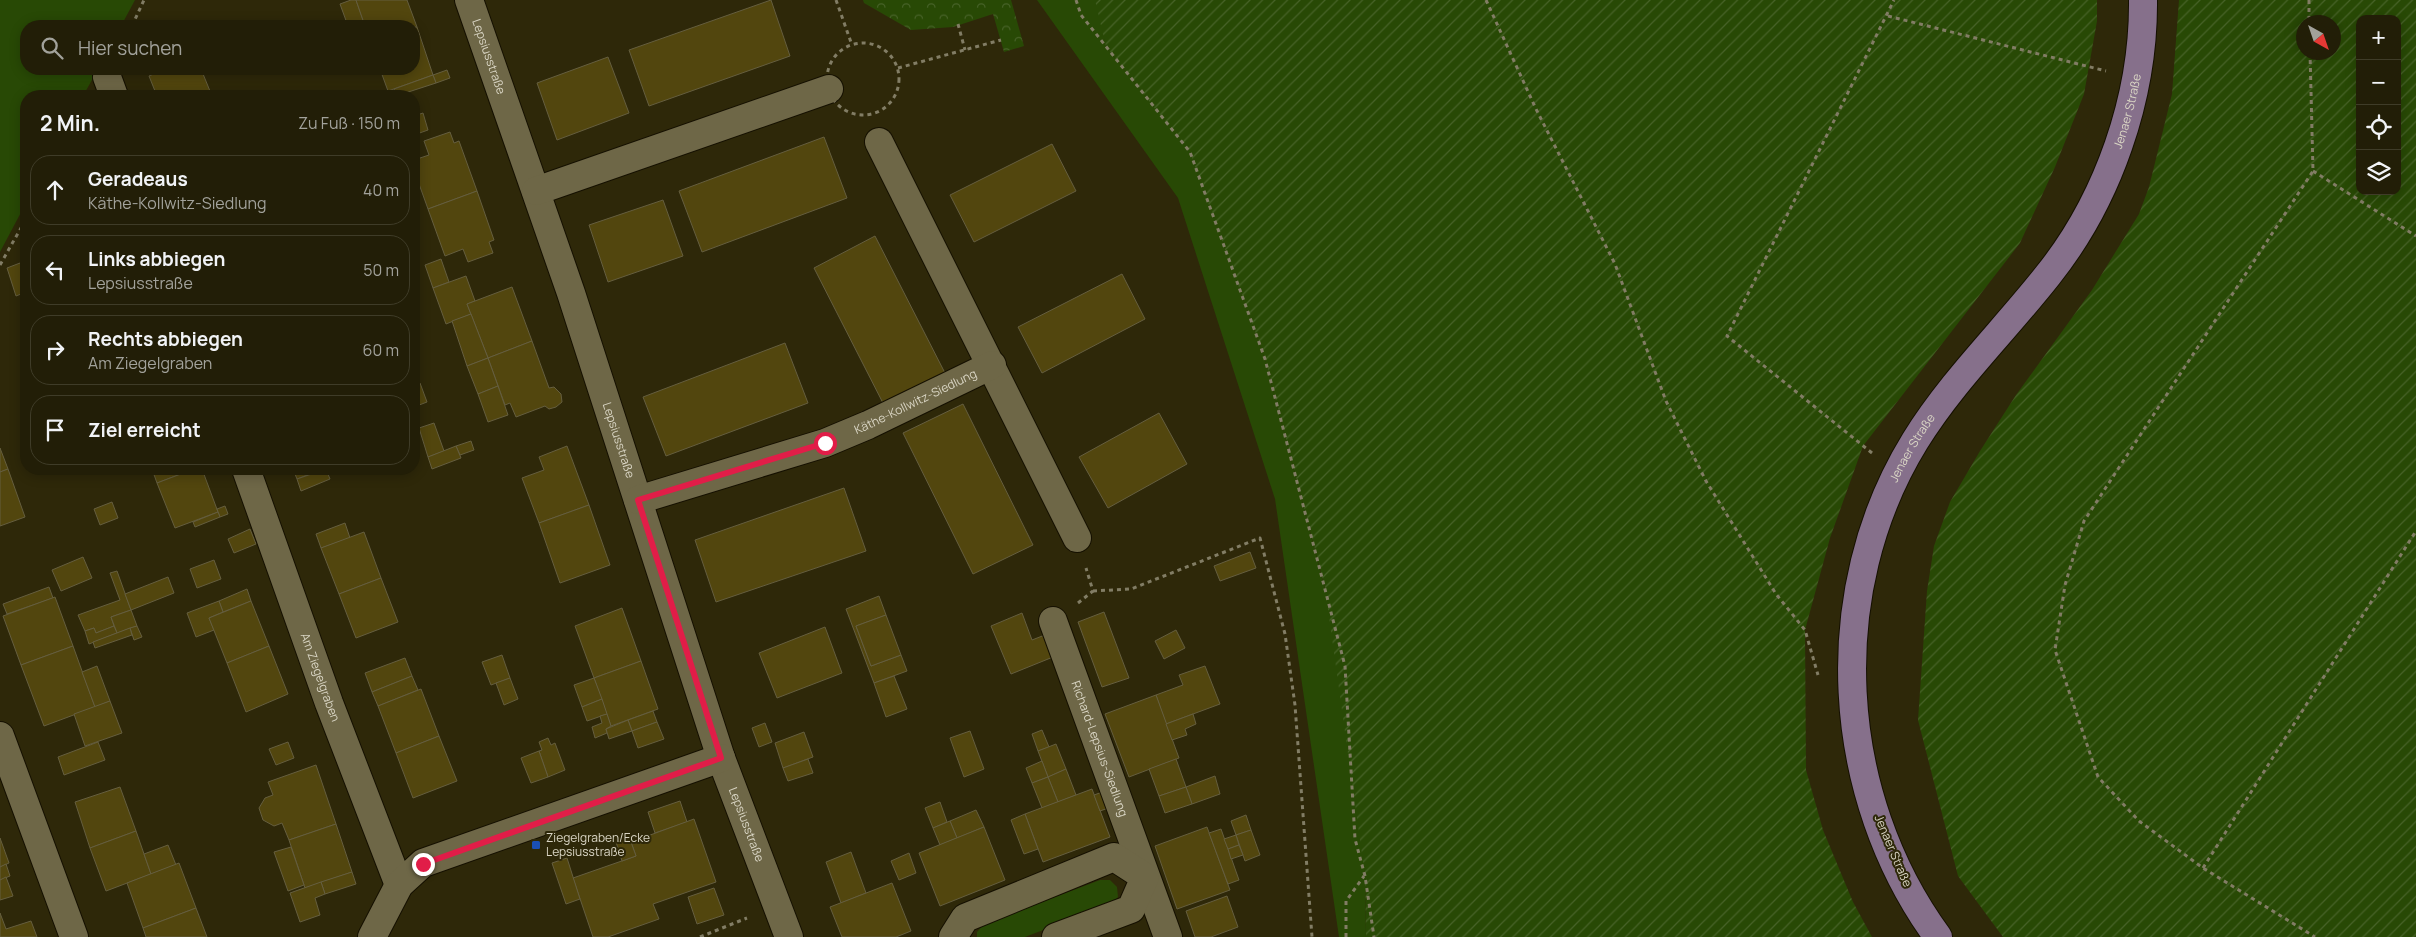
<!DOCTYPE html>
<html lang="de">
<head>
<meta charset="utf-8">
<style>
  :root { --surface:#221e07; --page:#2a2711; --text:#f1f3f6; --muted:#a2a29b; --line:#3f3c28 }
  body { margin:0; font-family:Manrope,sans-serif; background:var(--page); color:var(--text) }
  .controls { position:absolute; right:15px; top:15px; display:grid; overflow:hidden; border-radius:10px; box-shadow:0 2px 12px #0003 }
  .controls button { width:45px; height:45px; display:grid; place-items:center; padding:0; border:0; border-bottom:1px solid var(--line); background:var(--surface); color:var(--text); font:25px sans-serif }
  .compass { position:absolute; left:2296px; top:15px; width:45px; height:45px; border-radius:50%; background:var(--surface); box-shadow:0 2px 12px #0003; rotate:140deg }
  .stop { position:absolute; width:15px; height:15px; margin:-11px; border:4px solid #e11d48; border-radius:50%; background:#fff }
  .stop.end { background:#e11d48; border-color:#fff; box-shadow:0 1px 5px #0008 }
  .list { margin:0; padding:0; list-style:none }
  h2 { display:flex; justify-content:space-between; align-items:center; height:65px; margin:0; padding:0 20px; font-size:21px }
  h2 small { font-size:16px; font-weight:400; color:var(--muted) }
  .list li { display:grid; grid-template-columns:32px 1fr auto; gap:15px; align-items:center; box-sizing:border-box; height:70px; margin:0 10px 10px; padding:0 10px; border:1px solid var(--line); border-radius:20px }
  .list b { display:block; font-size:19px; white-space:nowrap }
  .list p { margin:0; font-size:16px; white-space:nowrap; color:var(--muted) }
  .list em { font-size:16px; font-style:normal; color:var(--muted) }
  .icon { flex:none; width:28px; height:28px; fill:none; stroke:currentColor; stroke-width:2; stroke-linecap:round; stroke-linejoin:round }
  .map { position:relative; flex:none; width:2416px; height:937px; overflow:hidden }
  .search { position:absolute; background:var(--surface); box-shadow:0 2px 12px #0003; left:20px; top:20px; width:400px; height:55px; display:flex; align-items:center; gap:12px; box-sizing:border-box; padding:0 18px; border-radius:20px; color:var(--muted); font-size:19px }
  .panel { position:absolute; background:var(--surface); box-shadow:0 2px 12px #0003; left:20px; top:90px; width:400px; height:385px; border-radius:20px }
  .map>svg:first-child { display:block }
  .grass { fill:#284905 }
  .park { fill:url(#park-crowns) }
  .garden { fill:url(#garden-furrows); fill-rule:evenodd }
  .building { fill:#52460e; stroke:#655e3f }
  .lines { fill:none; stroke-linecap:round; stroke-linejoin:round }
  .street-casing { stroke:#151000; stroke-width:30 }
  .primary-casing { stroke:#151000; stroke-width:30 }
  .path { stroke:#827d65; stroke-width:3; stroke-dasharray:4 4; stroke-linecap:butt }
  .street { stroke:#6e6747; stroke-width:28 }
  .primary { stroke:#86708b; stroke-width:28 }
  .route { stroke:#e11d48; stroke-width:6 }
  .transit-dot { fill:#1a4fb4; stroke:#2e2809; stroke-width:2 }
  .labels { text-anchor:middle; stroke-width:4; stroke-linejoin:round; paint-order:stroke }
  .street-label { font-size:12px; fill:#d9d5c4; stroke:#2e2809 }
  .poi-label { font-size:12px; fill:#d9d5c4; stroke:#2e2809; text-anchor:start }
</style>
</head>
<body>
<div class="map">
<svg width="2416" height="937" viewBox="0 0 2416 937">
  <defs>
    <pattern id="park-crowns" width="20" height="18" patternUnits="userSpaceOnUse" patternTransform="scale(1.25)"><rect width="20" height="18" fill="#284905"/><path d="M2 6a3 3 0 1 1 6 0M12 15a3 3 0 1 1 6 0" fill="none" stroke="#476228"/></pattern>
    <pattern id="garden-furrows" width="10" height="10" patternUnits="userSpaceOnUse" patternTransform="scale(1.25)"><rect width="10" height="10" fill="#284905"/><path d="M-1 1l2-2M0 10L10 0M9 11l2-2" fill="none" stroke="#476228"/></pattern>
  </defs>
  <rect width="100%" height="100%" fill="#2e2809"/>
  <g class="grass">
    <polygon points="0,0 135,0 121,26 26,26 26,69 98,69 83,96 26,96 26,203 0,252"/>
    <polygon points="1037,0 1097,0 1106,47 1190,152 1265,359 1345,666 1365,876 1366,937 1339,937 1275,499 1178,198"/>
    <polygon points="1100,880 1110,880 1117,887 1118,897 1111,904 1025,937 977,937 977,932 984,924"/>
  </g>
  <polygon class="park" points="863,0 1011,0 1024,46 1004,52 993,14 953,27 911,30 864,3"/>
  <g class="garden">
    <polygon points="1095,0 2097,0 2097,21 2084,94 2055,167 2020,243 1863,446 1830,538 1805,630 1806,770 1823,830 1853,902 1872,937 1366,937 1365,876 1325,588 1265,359 1190,153 1106,47"/>
    <path d="M2179,0H2416V937H2003L1958,876L1918,720L1927,591L1934,546L1950,502L1980,451L2016,395L2092,290L2139,214L2149,187L2172,94ZM2360,19H2397V191H2360ZM2304,22H2334V52H2304Z"/>
  </g>
  <g class="building">
    <polygon points="351,0 356,0 365,26 348,26 340,4"/>
    <polygon points="356,0 407,0 417,27 365,26"/>
    <polygon points="771,0 790,56 649,106 629,50"/>
    <polygon points="417,27 433,75 388,91 380,69 414,69 414,28"/>
    <polygon points="608,57 629,113 557,140 537,83"/>
    <polygon points="165,69 201,69 212,96 157,96 149,76"/>
    <polygon points="447,70 450,78 436,83 433,75"/>
    <polygon points="433,75 436,83 396,96 394,89"/>
    <polygon points="423,113 428,130 414,135 414,116"/>
    <polygon points="450,132 454,143 459,141 477,191 428,209 414,170 414,160 429,155 424,141"/>
    <polygon points="824,137 847,198 702,252 679,191"/>
    <polygon points="1052,144 1076,191 974,242 950,195"/>
    <polygon points="477,191 494,240 489,242 493,253 468,262 463,249 445,256 428,209"/>
    <polygon points="663,200 683,256 608,282 589,225"/>
    <polygon points="875,236 946,375 885,407 814,268"/>
    <polygon points="441,259 449,282 433,288 425,265"/>
    <polygon points="20,263 26,279 26,292 16,296 7,268"/>
    <polygon points="1122,274 1145,319 1042,373 1018,327"/>
    <polygon points="466,276 475,301 467,304 471,314 446,324 433,288"/>
    <polygon points="512,287 532,341 488,358 467,304"/>
    <polygon points="471,314 488,358 467,366 452,321"/>
    <polygon points="532,341 549,388 554,387 561,394 562,402 556,407 549,409 545,406 516,417 510,403 505,405 488,358"/>
    <polygon points="785,343 808,403 666,456 643,397"/>
    <polygon points="488,358 498,386 478,394 467,366"/>
    <polygon points="420,383 427,402 414,407 414,386"/>
    <polygon points="498,386 508,415 488,422 478,394"/>
    <polygon points="963,404 1033,545 973,574 903,433"/>
    <polygon points="1159,413 1187,464 1108,508 1079,457"/>
    <polygon points="434,423 444,451 428,457 419,428"/>
    <polygon points="471,441 474,450 460,455 456,446"/>
    <polygon points="456,446 461,458 432,469 428,457"/>
    <polygon points="567,446 589,505 539,523 522,478 544,470 539,457"/>
    <polygon points="0,448 8,469 0,472"/>
    <polygon points="8,469 25,517 0,526 0,472"/>
    <polygon points="152,469 194,469 157,483"/>
    <polygon points="194,469 202,469 218,512 175,528 157,483"/>
    <polygon points="293,469 323,469 297,479"/>
    <polygon points="326,469 330,479 301,491 297,479"/>
    <polygon points="844,488 866,551 716,602 695,540"/>
    <polygon points="112,502 118,518 100,525 94,509"/>
    <polygon points="589,505 610,565 560,583 539,523"/>
    <polygon points="225,506 228,514 220,517 217,509"/>
    <polygon points="218,512 220,517 195,527 193,522"/>
    <polygon points="345,523 350,538 321,548 316,534"/>
    <polygon points="250,529 256,544 234,553 228,539"/>
    <polygon points="364,532 381,578 339,594 321,548"/>
    <polygon points="1250,552 1256,568 1220,581 1214,566"/>
    <polygon points="83,557 92,578 61,591 52,570"/>
    <polygon points="214,560 221,579 197,588 190,569"/>
    <polygon points="117,571 131,610 111,617 114,626 96,633 94,628 85,631 78,615 120,600 110,573"/>
    <polygon points="168,577 174,593 131,610 125,594"/>
    <polygon points="381,578 398,622 356,638 339,594"/>
    <polygon points="49,587 53,598 7,614 3,604"/>
    <polygon points="247,589 251,601 223,612 219,601"/>
    <polygon points="879,596 886,615 856,626 871,666 901,655 907,671 874,683 846,609"/>
    <polygon points="55,597 73,646 21,665 3,616"/>
    <polygon points="219,601 223,612 209,618 214,630 196,637 187,613"/>
    <polygon points="251,601 269,646 227,663 209,618"/>
    <polygon points="622,608 641,661 594,678 575,626"/>
    <polygon points="131,610 137,626 117,633 111,617"/>
    <polygon points="1104,612 1129,678 1102,687 1078,622"/>
    <polygon points="1022,613 1032,640 1050,633 1058,655 1011,674 991,626"/>
    <polygon points="886,615 901,655 871,666 856,626"/>
    <polygon points="114,626 117,633 89,644 85,631 94,628 96,633"/>
    <polygon points="137,626 142,637 134,640 130,628"/>
    <polygon points="825,627 842,673 777,698 759,653"/>
    <polygon points="130,628 132,635 95,648 93,642"/>
    <polygon points="1176,630 1185,648 1164,659 1155,641"/>
    <polygon points="73,646 95,707 44,726 21,665"/>
    <polygon points="269,646 288,694 246,712 227,663"/>
    <polygon points="502,655 510,678 491,685 482,662"/>
    <polygon points="405,658 412,676 372,692 365,673"/>
    <polygon points="641,661 658,709 611,726 594,678"/>
    <polygon points="97,666 110,701 95,707 82,672"/>
    <polygon points="1205,666 1220,704 1166,724 1156,695 1183,685 1179,675"/>
    <polygon points="412,676 418,690 378,706 372,692"/>
    <polygon points="894,676 907,709 886,717 874,683"/>
    <polygon points="510,678 518,699 504,705 496,683"/>
    <polygon points="594,678 602,699 582,707 574,685"/>
    <polygon points="421,689 439,736 396,753 378,706"/>
    <polygon points="1156,695 1179,758 1129,777 1105,714"/>
    <polygon points="602,699 607,714 587,721 582,707"/>
    <polygon points="110,701 122,733 85,746 74,714"/>
    <polygon points="653,711 657,722 632,731 628,720"/>
    <polygon points="607,714 611,726 606,729 607,733 595,738 592,727 602,723 600,716"/>
    <polygon points="1193,714 1196,724 1185,729 1187,735 1172,740 1166,724"/>
    <polygon points="628,720 632,731 609,739 606,729"/>
    <polygon points="657,722 664,739 638,748 632,731"/>
    <polygon points="765,723 772,742 759,747 752,728"/>
    <polygon points="1042,730 1049,747 1038,751 1032,734"/>
    <polygon points="970,731 984,769 964,777 950,738"/>
    <polygon points="804,732 813,757 783,768 775,743"/>
    <polygon points="439,736 457,781 413,798 396,753"/>
    <polygon points="548,738 551,745 555,743 565,770 548,777 539,751 542,750 539,742"/>
    <polygon points="98,742 105,760 64,775 58,757"/>
    <polygon points="288,742 294,758 276,765 269,749"/>
    <polygon points="1056,744 1066,769 1048,777 1038,751"/>
    <polygon points="539,751 548,777 531,783 521,758"/>
    <polygon points="808,759 813,773 788,781 783,768"/>
    <polygon points="1176,759 1186,787 1159,796 1149,769"/>
    <polygon points="1042,761 1048,777 1032,783 1026,768"/>
    <polygon points="316,765 336,824 289,840 282,823 274,826 263,820 259,808 265,798 273,795 268,782"/>
    <polygon points="1066,769 1076,795 1058,802 1048,777"/>
    <polygon points="1215,776 1220,794 1192,804 1186,787"/>
    <polygon points="1048,777 1058,802 1042,808 1032,783"/>
    <polygon points="120,787 136,831 90,848 75,802"/>
    <polygon points="1186,787 1192,804 1165,813 1159,796"/>
    <polygon points="1092,789 1110,837 1043,862 1025,814"/>
    <polygon points="1108,790 1114,806 1100,811 1094,795"/>
    <polygon points="680,801 687,822 655,833 648,812"/>
    <polygon points="940,802 947,822 933,828 925,808"/>
    <polygon points="976,810 984,827 957,838 950,821"/>
    <polygon points="1025,814 1038,849 1024,854 1011,820"/>
    <polygon points="1246,815 1251,830 1236,835 1231,821"/>
    <polygon points="694,819 716,882 653,904 659,919 608,937 593,937 573,878 636,856 631,842"/>
    <polygon points="950,821 957,838 940,845 933,828"/>
    <polygon points="336,824 352,872 305,888 289,840"/>
    <polygon points="984,827 1005,880 940,906 919,853"/>
    <polygon points="1207,827 1230,890 1177,909 1155,846"/>
    <polygon points="1221,829 1239,880 1228,884 1209,833"/>
    <polygon points="1251,830 1260,855 1245,861 1236,835"/>
    <polygon points="136,831 151,874 106,891 90,848"/>
    <polygon points="1236,835 1239,845 1228,849 1224,839"/>
    <polygon points="631,837 633,841 631,842 636,856 622,861 616,842"/>
    <polygon points="0,838 9,863 0,867"/>
    <polygon points="168,845 176,865 151,874 144,854"/>
    <polygon points="1239,845 1243,855 1231,859 1228,849"/>
    <polygon points="291,847 304,885 288,891 274,852"/>
    <polygon points="851,852 866,893 841,903 826,862"/>
    <polygon points="909,853 916,873 899,880 891,861"/>
    <polygon points="567,858 580,899 566,904 552,863"/>
    <polygon points="179,863 196,908 143,928 127,883"/>
    <polygon points="6,864 10,876 0,880 0,867"/>
    <polygon points="352,872 356,884 325,894 321,882"/>
    <polygon points="6,877 13,896 0,900 0,880"/>
    <polygon points="321,882 325,894 315,898 320,915 300,922 290,893"/>
    <polygon points="892,883 911,931 896,937 842,937 830,907"/>
    <polygon points="714,888 724,915 697,924 688,897"/>
    <polygon points="1227,896 1238,927 1211,937 1195,937 1186,911"/>
    <polygon points="196,908 207,937 146,937 143,928"/>
    <polygon points="0,913 6,929 31,921 37,937 0,937"/>
  </g>
  <g class="lines">
    <g class="street-casing">
      <g id="street">
        <path id="s1" d="M469,0L571,293L721,758L789,937"/>
        <polyline points="107,77 114,96"/>
        <polyline points="879,142 1077,538"/>
        <polyline points="536,191 829,89"/>
        <path id="s2" d="M246,469L329,703L399,885"/>
        <path id="s3" d="M638,500L825,443L868,425L992,365"/>
        <path id="s4" d="M1053,621L1168,937"/>
        <polyline points="0,736 74,937"/>
        <polyline points="372,937 399,885 423,863 721,758"/>
        <polyline points="953,937 965,918 1114,857 1145,877 1131,909 1056,937"/>
      </g>
    </g>
    <g class="primary-casing">
      <g id="primary">
        <path id="s5" d="M1938,937C1834,795 1822,592 1915,441C1952,381 2004,331 2048,275C2108,200 2144,97 2143,0"/>
      </g>
    </g>
    <g class="path">
      <polyline points="836,0 852,45"/>
      <polyline points="1076,0 1081,15 1190,152 1265,359 1345,666 1355,839 1365,876 1374,937"/>
      <polyline points="1486,0 1536,109 1615,264 1666,401 1706,481 1776,594 1805,630 1818,675"/>
      <polyline points="2309,0 2309,22"/>
      <polyline points="1888,16 2106,71"/>
      <polyline points="958,24 965,50"/>
      <polyline points="132,26 144,0"/>
      <circle cx="863" cy="79" r="36"/>
      <polyline points="2310,52 2313,171 2084,521 2065,585 2055,650 2098,777 2139,821 2203,868 2315,937"/>
      <polyline points="898,68 1001,40"/>
      <polyline points="2313,171 2416,236"/>
      <polyline points="0,265 26,219"/>
      <polyline points="1872,453 1727,336 1894,0"/>
      <polyline points="1093,591 1131,589 1260,538 1285,634 1295,705 1312,937"/>
      <polyline points="1078,603 1093,591 1086,568"/>
      <polyline points="2203,868 2416,531"/>
      <polyline points="700,937 747,918"/>
      <polyline points="1346,937 1346,901 1364,876"/>
    </g>
    <use href="#street" class="street"/>
    <use href="#primary" class="primary"/>
  </g>
  <g class="lines">
    <polyline class="route" points="423,864 721,758 638,500 825,443"/>
  </g>
  <rect class="transit-dot" x="531" y="840" width="10" height="10" rx="2.5"/>
  <g class="labels">
    <g class="street-label">
      <text dy="4" stroke="none"><textPath href="#s1" startOffset="60">Lepsiusstraße</textPath></text>
      <text dy="4" stroke="none"><textPath href="#s5" startOffset="922">Jenaer Straße</textPath></text>
      <text dy="4" stroke="none"><textPath href="#s3" startOffset="295">Käthe-Kollwitz-Siedlung</textPath></text>
      <text dy="4" stroke="none"><textPath href="#s1" startOffset="465">Lepsiusstraße</textPath></text>
      <text dy="4" stroke="none"><textPath href="#s5" startOffset="518">Jenaer Straße</textPath></text>
      <text dy="4" stroke="none"><textPath href="#s2" startOffset="221">Am Ziegelgraben</textPath></text>
      <text dy="4" stroke="none"><textPath href="#s4" startOffset="136">Richard-Lepsius-Siedlung</textPath></text>
      <text dy="4" stroke="none"><textPath href="#s1" startOffset="870">Lepsiusstraße</textPath></text>
      <text transform="translate(1893 851) rotate(67)" y="4">Jenaer Straße</text>
    </g>
    <g class="poi-label">
      <text x="546" y="842">Ziegelgraben/Ecke<tspan x="546" dy="14">Lepsiusstraße</tspan></text>
    </g>
  </g>
</svg>
<div class="controls">
<button>+</button>
<button>−</button>
<button><svg class="icon" aria-label="locate" viewBox="0 0 24 24"><circle cx="12" cy="12" r="6"/><path d="M12 2v4M12 18v4M2 12h4M18 12h4"/></svg></button>
<button><svg class="icon" aria-label="layers" viewBox="0 0 24 24"><path d="M12 4l9 5-9 5-9-5zM3 14l9 5 9-5"/></svg></button>
</div>
<svg class="compass" viewBox="-18 -18 36 36"><path d="M0-13l5 13h-10z" fill="#e53935"/><path d="M0 13l5-13h-10z" fill="#a2a29b"/></svg>
<div class="stop" style="left:825px;top:443px"></div>
<div class="stop end" style="left:423px;top:864px"></div>
<div class="search"><svg class="icon" aria-label="search" viewBox="0 0 24 24"><circle cx="10" cy="10" r="6"/><path d="M15 15l6 6"/></svg>Hier suchen</div>
<section class="panel">
<h2>2 Min.<small>Zu Fuß · 150 m</small></h2>
<ul class="list">
<li><svg class="icon" aria-label="ahead" viewBox="0 0 24 24"><path d="M12 20V5M6 11l6-6 6 6"/></svg><div><b>Geradeaus</b><p>Käthe-Kollwitz-Siedlung</p></div><em>40 m</em></li>
<li><svg class="icon" aria-label="left" viewBox="0 0 24 24"><path d="M17 20v-9H6M10 6l-5 5 5 5"/></svg><div><b>Links abbiegen</b><p>Lepsiusstraße</p></div><em>50 m</em></li>
<li><svg class="icon" aria-label="right" viewBox="0 0 24 24"><path d="M7 20v-9h11M14 6l5 5-5 5"/></svg><div><b>Rechts abbiegen</b><p>Am Ziegelgraben</p></div><em>60 m</em></li>
<li><svg class="icon" aria-label="arrive" viewBox="0 0 24 24"><path d="M6 21V4h12l-3 4 3 4H6"/></svg><div><b>Ziel erreicht</b></div></li>
</ul>
</section>
</div>
</body>
</html>
